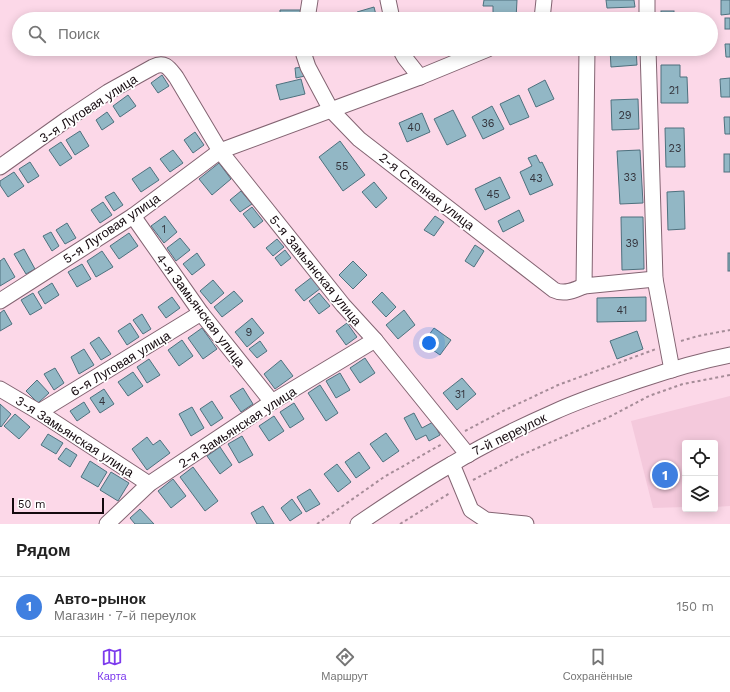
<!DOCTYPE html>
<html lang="ru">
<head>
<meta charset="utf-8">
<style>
  :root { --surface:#fff; --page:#f2f2f2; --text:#222; --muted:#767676; --line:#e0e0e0; --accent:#7c3aed }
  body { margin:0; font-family:"Work Sans",sans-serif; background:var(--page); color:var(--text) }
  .controls { position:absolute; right:12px; bottom:12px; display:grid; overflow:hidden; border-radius:4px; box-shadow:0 2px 10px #0003 }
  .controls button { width:36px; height:36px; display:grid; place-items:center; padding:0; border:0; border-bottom:1px solid var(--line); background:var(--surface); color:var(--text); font:20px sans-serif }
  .scale { position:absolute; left:12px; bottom:10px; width:92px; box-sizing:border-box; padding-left:4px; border:2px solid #14090e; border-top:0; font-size:11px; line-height:14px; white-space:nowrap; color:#14090e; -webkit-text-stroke:3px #fff; paint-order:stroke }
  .you { position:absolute; left:429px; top:343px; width:14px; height:14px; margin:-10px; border:3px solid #fff; border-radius:50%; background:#1a73e8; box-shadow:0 0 0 6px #1a73e833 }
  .badge { display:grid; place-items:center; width:26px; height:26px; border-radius:50%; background:var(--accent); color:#fff; font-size:13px; font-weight:700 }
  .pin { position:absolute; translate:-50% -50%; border:2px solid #fff; box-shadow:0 1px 4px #0006 }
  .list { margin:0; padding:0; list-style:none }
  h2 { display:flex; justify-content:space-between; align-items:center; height:52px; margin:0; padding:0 16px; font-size:17px }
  h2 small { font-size:13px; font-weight:400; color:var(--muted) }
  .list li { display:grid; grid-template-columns:26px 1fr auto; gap:12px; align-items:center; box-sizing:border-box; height:60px; padding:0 16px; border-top:1px solid var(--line) }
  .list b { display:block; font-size:15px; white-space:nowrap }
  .list p { margin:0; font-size:13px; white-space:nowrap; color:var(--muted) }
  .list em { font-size:13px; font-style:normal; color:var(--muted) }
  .icon { flex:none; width:22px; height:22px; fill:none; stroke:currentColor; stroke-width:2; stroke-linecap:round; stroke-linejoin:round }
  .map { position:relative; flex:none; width:730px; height:524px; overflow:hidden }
  .search { position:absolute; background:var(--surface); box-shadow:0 2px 10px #0003; left:12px; right:12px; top:12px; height:44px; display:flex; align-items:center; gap:10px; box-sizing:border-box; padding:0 14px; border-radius:22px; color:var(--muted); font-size:15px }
  .sheet { height:112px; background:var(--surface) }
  nav { display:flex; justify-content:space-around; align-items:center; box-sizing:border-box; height:56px; border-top:1px solid var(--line); background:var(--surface); font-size:11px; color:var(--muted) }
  nav a { display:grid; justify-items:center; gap:2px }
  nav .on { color:var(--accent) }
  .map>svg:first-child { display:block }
  .built { fill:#f4c9dc }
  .building { fill:#92b7c5; stroke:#4e717e }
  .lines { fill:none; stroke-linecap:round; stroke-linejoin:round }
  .minor-casing { stroke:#836472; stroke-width:17 }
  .path { stroke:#a68c98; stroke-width:2; stroke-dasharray:3 3; stroke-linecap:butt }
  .minor { stroke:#fff; stroke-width:15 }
  .labels { text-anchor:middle; stroke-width:3.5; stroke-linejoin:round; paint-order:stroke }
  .number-label { font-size:11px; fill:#34343c }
  .street-label { font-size:13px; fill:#14090e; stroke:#fff }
</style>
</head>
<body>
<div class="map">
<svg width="730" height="524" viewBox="0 0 730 524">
  <rect width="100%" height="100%" fill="#fcd8e8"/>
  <polygon class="built" points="730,396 730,506 715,507 715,443 685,443 685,507 653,508 631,421"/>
  <g class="building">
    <polygon points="484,0 517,0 516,19 493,19 493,6 483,6"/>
    <polygon points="606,0 634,0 635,7 607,8"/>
    <polygon points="721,0 730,0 730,14 721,15"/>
    <polygon points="374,7 377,19 359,19 357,12"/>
    <polygon points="280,10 302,10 301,19 280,19"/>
    <rect x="661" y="11" width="13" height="8"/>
    <rect x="725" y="18" width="5" height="11"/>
    <polygon points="725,44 730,44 730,57 726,57"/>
    <polygon points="610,49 636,49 637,65 611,67"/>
    <polygon points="661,65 680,65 680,77 687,77 688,103 661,103"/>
    <polygon points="304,67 305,76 296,78 295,68"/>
    <polygon points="162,75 169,86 158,93 151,83"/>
    <polygon points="730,78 730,97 721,97 720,79"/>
    <polygon points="301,79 305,94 280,100 276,85"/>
    <polygon points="545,80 554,99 536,107 528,89"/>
    <polygon points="128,95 136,106 120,117 113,106"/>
    <polygon points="519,95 529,117 510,125 500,104"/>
    <polygon points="638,99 639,129 612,130 611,100"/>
    <polygon points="492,106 504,129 483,139 472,117"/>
    <polygon points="453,110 466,136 447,145 434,119"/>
    <polygon points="107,112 114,122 102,130 96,120"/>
    <polygon points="422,113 430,132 407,142 399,123"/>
    <polygon points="724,117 730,117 730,134 725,134"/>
    <polygon points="665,128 684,128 685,167 666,167"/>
    <polygon points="80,131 89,146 75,155 66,140"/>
    <polygon points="195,132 204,145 193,153 184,140"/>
    <polygon points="340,141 365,175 343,191 319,157"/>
    <polygon points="61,142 72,158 60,166 49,150"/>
    <polygon points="173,150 183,163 170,172 160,159"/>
    <polygon points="640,150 643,203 620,204 617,151"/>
    <rect x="724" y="154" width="6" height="18"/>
    <polygon points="536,155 540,163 542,162 553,185 530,195 520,172 532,166 528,158"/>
    <polygon points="30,162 39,176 28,183 19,169"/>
    <polygon points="219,163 231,179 212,195 199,179"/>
    <polygon points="150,167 159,180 141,192 132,179"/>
    <polygon points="14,172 24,186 8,197 0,185 0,181"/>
    <polygon points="500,177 510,198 485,210 475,189"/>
    <polygon points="374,182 387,198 376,208 362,192"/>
    <polygon points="241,191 252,204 240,212 230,200"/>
    <polygon points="684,191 685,229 668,230 667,192"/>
    <polygon points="114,192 123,205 114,211 105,197"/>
    <polygon points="103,202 112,215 100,223 91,210"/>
    <polygon points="252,207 263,221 254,228 243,214"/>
    <polygon points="519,210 524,221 503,232 498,221"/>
    <polygon points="165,216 177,232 164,243 151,226"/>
    <polygon points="435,216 444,222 434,236 424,230"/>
    <polygon points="621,217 643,217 644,269 622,270"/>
    <polygon points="67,223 76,238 65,244 56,230"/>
    <polygon points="51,232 59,246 52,251 43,236"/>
    <polygon points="129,233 138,246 119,259 110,246"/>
    <polygon points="180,238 190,250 176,261 167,248"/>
    <polygon points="277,239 284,247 273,256 266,248"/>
    <polygon points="475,245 484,251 474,267 465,261"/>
    <polygon points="24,249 35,269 26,274 14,254"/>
    <polygon points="285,250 291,258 281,266 275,258"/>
    <polygon points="102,251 113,267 96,277 87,261"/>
    <polygon points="197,253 205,265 192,275 183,264"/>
    <rect x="728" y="253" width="2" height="18"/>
    <polygon points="4,258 15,277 0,286 0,261"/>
    <polygon points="353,261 367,275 353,289 339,275"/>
    <polygon points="82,264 91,279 77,287 68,272"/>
    <polygon points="312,277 321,288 304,301 295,290"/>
    <polygon points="213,280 224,293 211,304 200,291"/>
    <polygon points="52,283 59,295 45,304 38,292"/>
    <polygon points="234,291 243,301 222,317 214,307"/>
    <polygon points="382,292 396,307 386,317 372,302"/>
    <polygon points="33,293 42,308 30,315 21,300"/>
    <polygon points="319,293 330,306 319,314 309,301"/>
    <polygon points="172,297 180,308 166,318 158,307"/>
    <polygon points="646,297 646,321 597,322 597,298"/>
    <polygon points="4,310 12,324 0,331 0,313"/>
    <polygon points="404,310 415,325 398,339 386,325"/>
    <polygon points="142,314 151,329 143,334 133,320"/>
    <polygon points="252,318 264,333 247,347 235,332"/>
    <polygon points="130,323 139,337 127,345 118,331"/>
    <polygon points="347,323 357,337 346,345 336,331"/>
    <polygon points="202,328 217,349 203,359 188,338"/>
    <polygon points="434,328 451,340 440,355 423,343"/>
    <polygon points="637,331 643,349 617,359 610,341"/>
    <polygon points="99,337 111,354 101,360 90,343"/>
    <polygon points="182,340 193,356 179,366 168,350"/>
    <polygon points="260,341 267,351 257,358 249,349"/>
    <polygon points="84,349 94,365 79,374 71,357"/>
    <polygon points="365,358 375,373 360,383 350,368"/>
    <polygon points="149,359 160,375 147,383 137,367"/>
    <polygon points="281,360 293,376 275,389 264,374"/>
    <polygon points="55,368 64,383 54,390 44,374"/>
    <polygon points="133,372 143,386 128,396 118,382"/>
    <polygon points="340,373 350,390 336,398 326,381"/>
    <polygon points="462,378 476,394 457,410 443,393"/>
    <polygon points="37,380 49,393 38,403 26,391"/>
    <polygon points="320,385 338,413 326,421 308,393"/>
    <polygon points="243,388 253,404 241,412 230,396"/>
    <polygon points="104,389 114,404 100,413 90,398"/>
    <polygon points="212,401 223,418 211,426 200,409"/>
    <polygon points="84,402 90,412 77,421 70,411"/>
    <polygon points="294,403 304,419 290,428 280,412"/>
    <polygon points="0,404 11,414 1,427 0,426"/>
    <polygon points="192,407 204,428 191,436 179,414"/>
    <polygon points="414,413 422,428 433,422 440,435 429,441 426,435 416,440 404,418"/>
    <polygon points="15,414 30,427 19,439 4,426"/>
    <polygon points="274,416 284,431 269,441 259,426"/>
    <polygon points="386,433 399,451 383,462 370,444"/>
    <polygon points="48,434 63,443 56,454 41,445"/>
    <polygon points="242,436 253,455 239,463 228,444"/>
    <polygon points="147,437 153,445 160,440 170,453 147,470 132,449"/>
    <polygon points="220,447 232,465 220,474 207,456"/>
    <polygon points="66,448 77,455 70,467 58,459"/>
    <polygon points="359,452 370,468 356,478 345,462"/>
    <polygon points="90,461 107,472 98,487 81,477"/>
    <polygon points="337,464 351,482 338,492 324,474"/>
    <polygon points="193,467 218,501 205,511 180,477"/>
    <polygon points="111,472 129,483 118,501 100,490"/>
    <polygon points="173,479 186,496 171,508 158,491"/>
    <polygon points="310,489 320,504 306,512 297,497"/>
    <polygon points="292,499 302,513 290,521 281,508"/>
    <polygon points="263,506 274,524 257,524 251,513"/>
    <polygon points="140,509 154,524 135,524 130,518"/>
  </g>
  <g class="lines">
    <g class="minor-casing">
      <g id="minor">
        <polyline points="388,0 392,19"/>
        <polyline points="647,0 647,19"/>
        <polyline points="307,19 310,0"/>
        <polyline points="542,19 544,0"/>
        <path d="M303,49L304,55L308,67L331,110L359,139L554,290C564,295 575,290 584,286"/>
        <polyline points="400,49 405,58 420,77"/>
        <polyline points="587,49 584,286 655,279"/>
        <polyline points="648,49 655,279 672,370"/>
        <path d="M0,167L66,120L108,92L153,67C165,61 169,68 176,77L220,151L343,305L375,340L468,455"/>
        <polyline points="133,216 201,313 272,402"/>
        <polyline points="0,301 133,216 220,151 420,77 488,49"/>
        <polyline points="0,389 39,412 149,484"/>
        <polyline points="39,412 201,313"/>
        <polyline points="452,464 471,510 486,520 526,524"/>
        <polyline points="107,524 149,484 272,402 375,340"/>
        <path d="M358,524C389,503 420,482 452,464C485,444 520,427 554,412C582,399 611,390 640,380C669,370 699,361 730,355"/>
      </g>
    </g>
    <g class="path">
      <polyline points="681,341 698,336 730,330"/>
      <polyline points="465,431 503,411 558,385 656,349"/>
      <polyline points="473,480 519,456 611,416 649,396 683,384 730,375"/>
      <polyline points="317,524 384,477 442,444"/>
      <polyline points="400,524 450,493"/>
    </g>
    <use href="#minor" class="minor"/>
  </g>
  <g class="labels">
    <g class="number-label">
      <text x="674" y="94">21</text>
      <text x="625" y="119">29</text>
      <text x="488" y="127">36</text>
      <text x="414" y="131">40</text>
      <text x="675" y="152">23</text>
      <text x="342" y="170">55</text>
      <text x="630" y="181">33</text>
      <text x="536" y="182">43</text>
      <text x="493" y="198">45</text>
      <text x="164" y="233">1</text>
      <text x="632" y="247">39</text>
      <text x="622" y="314">41</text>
      <text x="249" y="336">9</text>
      <text x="460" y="398">31</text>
      <text x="102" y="405">4</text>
    </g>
    <g class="street-label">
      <text transform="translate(88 108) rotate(-33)" y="5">3-я Луговая улица</text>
      <text transform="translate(427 191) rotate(38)" y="5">2-я Степная улица</text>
      <text transform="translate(111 228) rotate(-34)" y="5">5-я Луговая улица</text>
      <text transform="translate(316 270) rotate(51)" y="5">5-я Замьянская улица</text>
      <text transform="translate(201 310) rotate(53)" y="5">4-я Замьянская улица</text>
      <text transform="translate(120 363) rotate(-31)" y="5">6-я Луговая улица</text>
      <text transform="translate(237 427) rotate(-33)" y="5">2-я Замьянская улица</text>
      <text transform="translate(509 434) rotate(-26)" y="5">7-й переулок</text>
      <text transform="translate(75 436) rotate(33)" y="5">3-я Замьянская улица</text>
    </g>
  </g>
</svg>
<div class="controls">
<button><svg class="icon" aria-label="locate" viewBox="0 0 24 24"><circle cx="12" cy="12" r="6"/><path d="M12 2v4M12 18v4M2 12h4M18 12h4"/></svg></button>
<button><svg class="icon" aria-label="layers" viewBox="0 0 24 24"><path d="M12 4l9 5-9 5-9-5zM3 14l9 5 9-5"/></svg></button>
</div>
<div class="scale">50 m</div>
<div class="you"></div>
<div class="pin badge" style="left:665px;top:475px;background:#3f7fe0">1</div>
<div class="search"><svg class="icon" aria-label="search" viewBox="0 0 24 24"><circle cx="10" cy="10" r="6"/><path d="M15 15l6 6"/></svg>Поиск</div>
</div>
<section class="sheet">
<h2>Рядом<small></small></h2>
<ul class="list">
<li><span class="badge" style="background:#3f7fe0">1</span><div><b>Авто-рынок</b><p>Магазин · 7-й переулок</p></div><em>150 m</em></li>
</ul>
</section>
<nav>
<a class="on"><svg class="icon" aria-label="map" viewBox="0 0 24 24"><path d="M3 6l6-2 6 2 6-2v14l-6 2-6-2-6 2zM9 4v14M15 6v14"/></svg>Карта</a>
<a><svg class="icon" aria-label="directions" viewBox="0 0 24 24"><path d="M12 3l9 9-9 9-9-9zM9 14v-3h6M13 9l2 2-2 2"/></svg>Маршрут</a>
<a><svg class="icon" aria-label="saved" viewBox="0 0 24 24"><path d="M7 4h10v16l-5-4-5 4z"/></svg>Сохранённые</a>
</nav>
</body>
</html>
